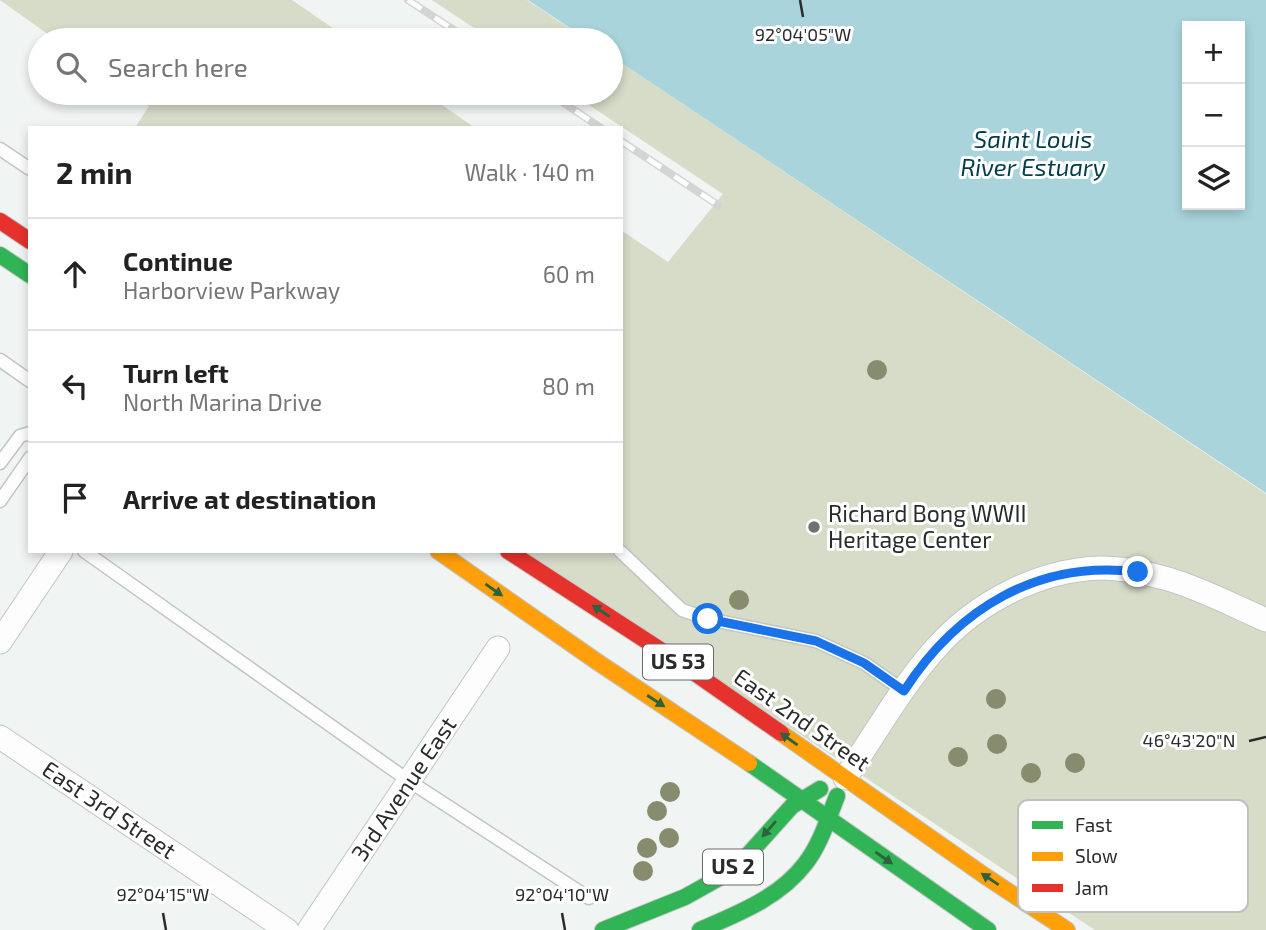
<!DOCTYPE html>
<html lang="en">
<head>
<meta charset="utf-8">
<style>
  :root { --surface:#fff; --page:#f6f6f6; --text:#222; --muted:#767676; --line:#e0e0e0 }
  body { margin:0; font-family:"Exo 2",sans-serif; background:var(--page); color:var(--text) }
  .controls { position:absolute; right:21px; top:21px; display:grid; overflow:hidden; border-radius:0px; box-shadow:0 4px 10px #0003 }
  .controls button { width:63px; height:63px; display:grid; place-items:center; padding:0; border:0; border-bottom:2px solid var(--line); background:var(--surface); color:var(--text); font:35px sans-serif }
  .stop { position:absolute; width:21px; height:21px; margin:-16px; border:5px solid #1a73e8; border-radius:50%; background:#fff }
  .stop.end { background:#1a73e8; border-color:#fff; box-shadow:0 2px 7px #0008 }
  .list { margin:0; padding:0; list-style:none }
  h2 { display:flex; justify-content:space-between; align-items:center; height:91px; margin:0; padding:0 28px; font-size:30px }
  h2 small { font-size:23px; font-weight:400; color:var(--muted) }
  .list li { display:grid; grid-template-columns:46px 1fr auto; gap:21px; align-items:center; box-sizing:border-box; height:112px; padding:0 28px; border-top:2px solid var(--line) }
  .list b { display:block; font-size:26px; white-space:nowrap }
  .list p { margin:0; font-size:23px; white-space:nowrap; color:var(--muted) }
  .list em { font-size:23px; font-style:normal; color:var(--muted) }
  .icon { flex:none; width:38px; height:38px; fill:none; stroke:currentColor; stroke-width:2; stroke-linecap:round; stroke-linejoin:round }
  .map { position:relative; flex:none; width:1266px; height:930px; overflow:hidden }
  .search { position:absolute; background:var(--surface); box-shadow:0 4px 10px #0003; left:28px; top:28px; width:595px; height:77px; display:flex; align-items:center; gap:18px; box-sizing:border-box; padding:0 24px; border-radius:38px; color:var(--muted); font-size:26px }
  .panel { position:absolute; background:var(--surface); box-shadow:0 4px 10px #0003; left:28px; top:126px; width:595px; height:427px; border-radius:0px }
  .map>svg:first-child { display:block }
  .green { fill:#d6dcc8 }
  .water { fill:#a9d4dc; fill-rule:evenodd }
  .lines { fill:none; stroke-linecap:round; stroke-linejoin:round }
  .lane-casing { stroke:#c2c5c3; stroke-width:15 }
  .street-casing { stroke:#c2c5c3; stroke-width:25 }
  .fast-casing { stroke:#c2c5c3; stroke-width:18 }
  .slow-casing { stroke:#c2c5c3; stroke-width:18 }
  .jam-casing { stroke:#c2c5c3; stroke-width:18 }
  .lane { stroke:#fdfdfd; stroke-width:12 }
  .street { stroke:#fdfdfd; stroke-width:23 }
  .fast { stroke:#30b455; stroke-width:16 }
  .slow { stroke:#ff9f0a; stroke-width:16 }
  .jam { stroke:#e5322d; stroke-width:16 }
  .rail-casing { stroke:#d3d4d3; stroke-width:8 }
  .rail { stroke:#fff; stroke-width:5; stroke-dasharray:16; stroke-linecap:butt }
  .tree { fill:#868c6d }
  .oneway { fill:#2c623c }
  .route { stroke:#1a73e8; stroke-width:9 }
  .ticks { fill:none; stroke:#2a2c2b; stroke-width:2.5 }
  .poi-dot { fill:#6f7271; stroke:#fff; stroke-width:2.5 }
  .labels { text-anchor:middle; stroke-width:6; stroke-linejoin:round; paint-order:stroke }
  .shield { fill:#fff; stroke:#6a6b6b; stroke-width:2 }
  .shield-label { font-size:21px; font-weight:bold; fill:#2a2c2b }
  .poi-label { font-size:23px; fill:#2a2c2b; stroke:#fff; text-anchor:start }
  .street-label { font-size:23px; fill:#2a2c2b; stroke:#fff }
  .water-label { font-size:24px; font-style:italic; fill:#023e47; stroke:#fff }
  .key { fill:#fff; stroke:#bfc0bf; stroke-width:2 }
  .key-label { font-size:19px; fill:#2a2c2b }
  .ticks-label { font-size:18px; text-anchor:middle; fill:#2a2c2b; stroke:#fff; stroke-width:6; stroke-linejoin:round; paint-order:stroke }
</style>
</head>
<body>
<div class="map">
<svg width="1266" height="930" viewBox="0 0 1266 930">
  <rect width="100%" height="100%" fill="#f0f4f2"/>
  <g class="green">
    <polygon points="0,0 292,0 350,40 56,40"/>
    <polygon points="432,0 527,0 587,40 492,40"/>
    <polygon points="611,56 1266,494 1266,930 1095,930 524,551 621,551 621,230 668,262 723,194 571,93 611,93"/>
    <polygon points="131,93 425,93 475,128 135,128 149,106"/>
  </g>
  <path class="water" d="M528,0H1266V493L611,56V40H588ZM1187,26H1240V205H1187Z"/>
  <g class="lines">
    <g class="lane-casing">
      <g id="lane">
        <polyline points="0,149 30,169"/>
        <polyline points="0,360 30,381"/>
        <polyline points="0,463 20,436 30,433"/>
        <polyline points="0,501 30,458"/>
        <polyline points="84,551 409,781 589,898"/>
        <polyline points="620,551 682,610 708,619 816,641 864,663 904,691"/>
      </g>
    </g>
    <g class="street-casing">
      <g id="street">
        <polyline points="0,642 61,551"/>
        <polyline points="0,737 287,930"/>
        <path d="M845,778C875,735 901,687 936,648C977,602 1039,570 1100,568C1122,568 1147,573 1168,579C1202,589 1234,606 1266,620"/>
        <polyline points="309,930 498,648"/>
      </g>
    </g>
    <g class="fast-casing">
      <g id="fast">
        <polyline points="0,255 30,275"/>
        <polyline points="749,763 988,930"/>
        <polyline points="603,930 685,897 728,873 747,856 792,806 820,789"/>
        <path d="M700,930C737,914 779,898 805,864C820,845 828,819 837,796"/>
      </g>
    </g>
    <g class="slow-casing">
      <g id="slow">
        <polyline points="438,551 599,663 749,763"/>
        <polyline points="781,733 985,876 1067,930"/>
      </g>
    </g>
    <g class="jam-casing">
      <g id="jam">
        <polyline points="0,221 30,241"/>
        <polyline points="508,551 679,662 781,733"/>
      </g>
    </g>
    <use href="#lane" class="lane"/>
    <use href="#street" class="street"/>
    <use href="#fast" class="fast"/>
    <use href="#slow" class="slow"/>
    <use href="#jam" class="jam"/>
    <g class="rail-casing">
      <g id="rail">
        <polyline points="408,0 469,40"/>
        <polyline points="549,93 601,128"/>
        <polyline points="621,141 718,205"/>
      </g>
    </g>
    <use href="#rail" class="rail"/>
  </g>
  <g class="tree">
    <circle cx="877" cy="370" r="10"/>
    <circle cx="739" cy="600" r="10"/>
    <circle cx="996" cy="699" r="10"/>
    <circle cx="997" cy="744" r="10"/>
    <circle cx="958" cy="757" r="10"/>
    <circle cx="1075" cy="763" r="10"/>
    <circle cx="1031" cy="773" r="10"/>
    <circle cx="670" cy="792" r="10"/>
    <circle cx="657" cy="811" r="10"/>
    <circle cx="669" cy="838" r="10"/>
    <circle cx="647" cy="848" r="10"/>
    <circle cx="643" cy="871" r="10"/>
  </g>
  <defs><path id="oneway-solid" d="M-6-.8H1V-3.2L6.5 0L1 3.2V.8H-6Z" transform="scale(1.75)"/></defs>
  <g class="oneway">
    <use href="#oneway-solid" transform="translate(494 590) rotate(35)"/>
    <use href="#oneway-solid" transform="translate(601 611) rotate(-147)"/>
    <use href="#oneway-solid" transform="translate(656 701) rotate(33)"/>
    <use href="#oneway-solid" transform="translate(789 739) rotate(-145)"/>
    <use href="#oneway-solid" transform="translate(769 829) rotate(131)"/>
    <use href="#oneway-solid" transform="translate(884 858) rotate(35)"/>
    <use href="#oneway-solid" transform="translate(990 879) rotate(-146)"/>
  </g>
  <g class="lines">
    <path class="route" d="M708,619L816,641L864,663L904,691C957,609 1038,559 1138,572"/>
  </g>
  <path class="ticks" d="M800,0L803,17M1249,741L1266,737M163,913L166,930M562,913L565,930"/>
  <circle class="poi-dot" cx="814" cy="527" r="7"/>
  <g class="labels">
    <g class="shield">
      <rect x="643" y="644.5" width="70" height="35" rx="5"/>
      <rect x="703" y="849.5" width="60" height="35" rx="5"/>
    </g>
    <g class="shield-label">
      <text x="678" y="669">US 53</text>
      <text x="733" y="874">US 2</text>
    </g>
    <g class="poi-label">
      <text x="828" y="522">Richard Bong WWII<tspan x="828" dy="26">Heritage Center</tspan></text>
    </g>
    <g class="street-label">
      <text transform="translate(802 720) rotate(35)" y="8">East 2nd Street</text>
      <text transform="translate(404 789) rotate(-56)" y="8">3rd Avenue East</text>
      <text transform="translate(109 810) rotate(34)" y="8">East 3rd Street</text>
    </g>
    <g class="water-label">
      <text x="1033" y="148">Saint Louis<tspan x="1033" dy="28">River Estuary</tspan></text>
    </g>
  </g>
  <rect x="1018" y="800" width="230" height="112" rx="10" class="key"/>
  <rect x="1032" y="821" width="31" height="8" fill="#30b455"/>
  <rect x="1032" y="852" width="31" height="9" fill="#ff9f0a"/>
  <rect x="1032" y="884" width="31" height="8" fill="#e5322d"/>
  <g class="key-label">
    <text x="1075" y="832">Fast</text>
    <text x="1075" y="863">Slow</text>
    <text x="1075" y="895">Jam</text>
  </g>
  <g class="ticks-label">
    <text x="803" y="41">92°04'05"W</text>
    <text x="1189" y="747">46°43'20"N</text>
    <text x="163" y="901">92°04'15"W</text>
    <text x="562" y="901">92°04'10"W</text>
  </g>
</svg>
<div class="controls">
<button>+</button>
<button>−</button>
<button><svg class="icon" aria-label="layers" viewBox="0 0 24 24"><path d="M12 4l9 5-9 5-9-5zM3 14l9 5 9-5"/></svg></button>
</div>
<div class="stop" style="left:708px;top:619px"></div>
<div class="stop end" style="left:1138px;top:572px"></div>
<div class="search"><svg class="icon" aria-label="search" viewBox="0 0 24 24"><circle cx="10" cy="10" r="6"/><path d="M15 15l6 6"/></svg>Search here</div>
<section class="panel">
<h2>2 min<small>Walk · 140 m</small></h2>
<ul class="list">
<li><svg class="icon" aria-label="ahead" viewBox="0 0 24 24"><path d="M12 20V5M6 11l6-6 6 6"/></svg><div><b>Continue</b><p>Harborview Parkway</p></div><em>60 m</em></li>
<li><svg class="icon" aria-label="left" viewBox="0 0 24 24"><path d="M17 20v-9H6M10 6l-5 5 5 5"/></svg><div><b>Turn left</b><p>North Marina Drive</p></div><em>80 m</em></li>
<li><svg class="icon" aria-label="arrive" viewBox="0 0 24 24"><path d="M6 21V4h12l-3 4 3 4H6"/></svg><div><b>Arrive at destination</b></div></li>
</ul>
</section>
</div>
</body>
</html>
